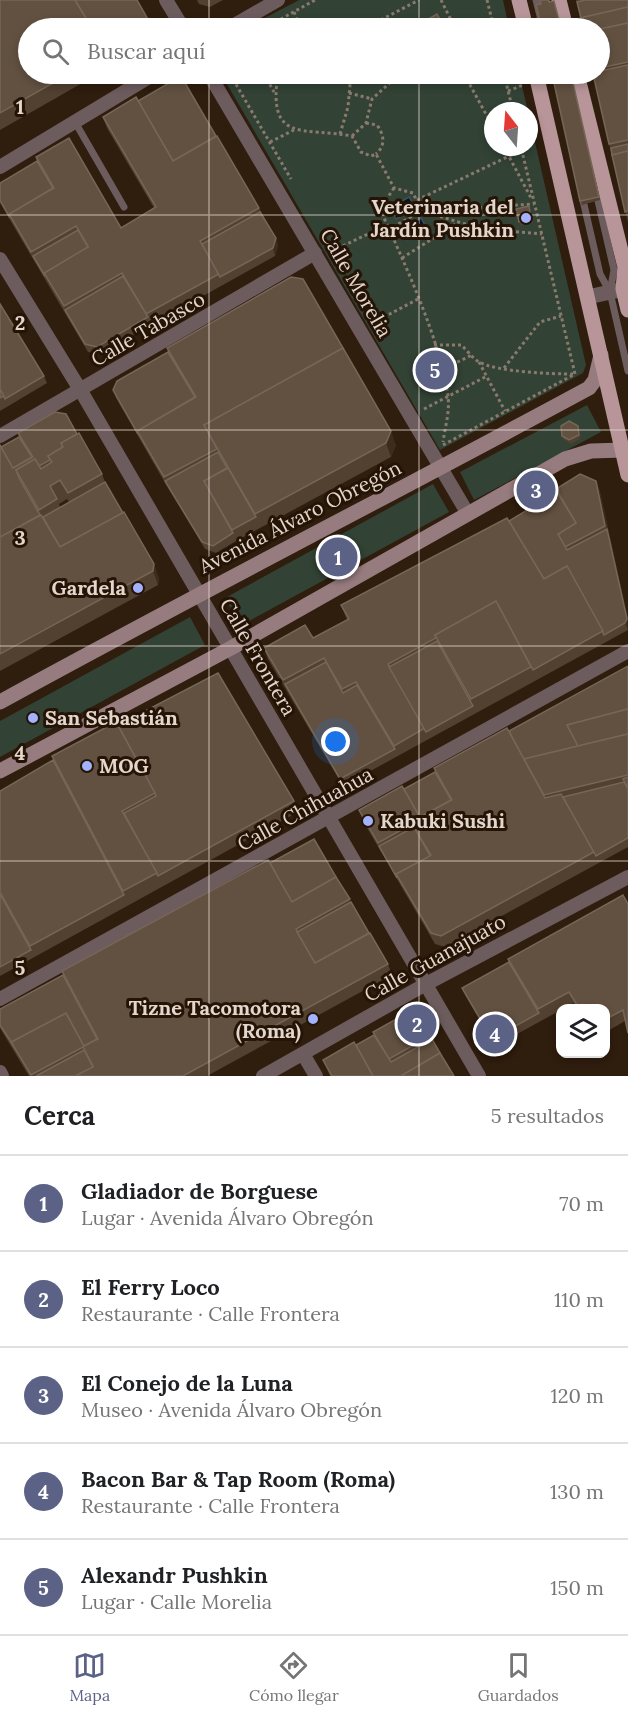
<!DOCTYPE html>
<html lang="es">
<head>
<meta charset="utf-8">
<style>
  :root { --surface:#fff; --page:#f6f6f6; --text:#202124; --muted:#757577; --line:#e0e0e0; --accent:#5b6286 }
  body { margin:0; font-family:Lora,serif; background:var(--page); color:var(--text) }
  .controls { position:absolute; right:18px; bottom:18px; display:grid; overflow:hidden; border-radius:12px; box-shadow:0 3px 9px #0003 }
  .controls button { width:54px; height:54px; display:grid; place-items:center; padding:0; border:0; border-bottom:2px solid var(--line); background:var(--surface); color:var(--text); font:30px sans-serif }
  .compass { position:absolute; left:484px; top:102px; width:54px; height:54px; border-radius:50%; background:var(--surface); box-shadow:0 3px 9px #0003; rotate:343deg }
  .you { position:absolute; left:336px; top:742px; width:21px; height:21px; margin:-15px; border:4px solid #fff; border-radius:50%; background:#1a73e8; box-shadow:0 0 0 9px #1a73e833 }
  .badge { display:grid; place-items:center; width:39px; height:39px; border-radius:50%; background:var(--accent); color:#fff; font-size:20px; font-weight:700 }
  .pin { position:absolute; translate:-50% -50%; border:3px solid #fff; box-shadow:0 2px 6px #0006 }
  .list { margin:0; padding:0; list-style:none }
  h2 { display:flex; justify-content:space-between; align-items:center; height:78px; margin:0; padding:0 24px; font-size:26px }
  h2 small { font-size:20px; font-weight:400; color:var(--muted) }
  .list li { display:grid; grid-template-columns:39px 1fr auto; gap:18px; align-items:center; box-sizing:border-box; height:96px; padding:0 24px; border-top:2px solid var(--line) }
  .list b { display:block; font-size:22px; white-space:nowrap }
  .list p { margin:0; font-size:20px; white-space:nowrap; color:var(--muted) }
  .list em { font-size:20px; font-style:normal; color:var(--muted) }
  .icon { flex:none; width:33px; height:33px; fill:none; stroke:currentColor; stroke-width:2; stroke-linecap:round; stroke-linejoin:round }
  .map { position:relative; flex:none; width:628px; height:1076px; overflow:hidden }
  .search { position:absolute; background:var(--surface); box-shadow:0 3px 9px #0003; left:18px; right:18px; top:18px; height:66px; display:flex; align-items:center; gap:15px; box-sizing:border-box; padding:0 21px; border-radius:33px; color:var(--muted); font-size:22px }
  .sheet { height:558px; background:var(--surface) }
  nav { display:flex; justify-content:space-around; align-items:center; box-sizing:border-box; height:84px; border-top:2px solid var(--line); background:var(--surface); font-size:16px; color:var(--muted) }
  nav a { display:grid; justify-items:center; gap:3px }
  nav .on { color:var(--accent) }
  .map>svg:first-child { display:block }
  .green { fill:#324235 }
  .water { fill:#001628; stroke:#44505a; stroke-width:1.5 }
  .lines { fill:none; stroke-linecap:round; stroke-linejoin:round }
  .path { stroke:#897a6d; stroke-width:3; stroke-dasharray:3 3; stroke-linecap:butt }
  .service { stroke:#6d5c5d; stroke-width:7 }
  .minor { stroke:#6d5c5d; stroke-width:14 }
  .tertiary { stroke:#6d5c5d; stroke-width:15 }
  .secondary { stroke:#977c7f; stroke-width:15 }
  .primary { stroke:#b89599; stroke-width:15 }
  .wall { fill:#524030; fill-rule:evenodd }
  .shaded-wall { fill:#3d2b1b }
  .building { fill:#625141; stroke:#766657; stroke-width:1.5 }
  .grid { fill:none; stroke:#e3d7cd; stroke-width:1.5; stroke-opacity:0.55 }
  .poi-dot { fill:#a3b2fd; stroke:#251406; stroke-width:2 }
  .labels { text-anchor:middle; stroke-width:6; stroke-linejoin:round; paint-order:stroke }
  .poi-label { font-size:20px; font-weight:bold; fill:#e3d7cd; stroke:#251406; text-anchor:end }
  .street-label { font-size:20px; fill:#e3d7cd; stroke:#251406 }
  .grid-label { font-size:20px; text-anchor:middle; font-weight:bold; fill:#e3d7cd; stroke:#251406; stroke-width:6; stroke-linejoin:round; paint-order:stroke }
</style>
</head>
<body>
<div class="map">
<svg width="628" height="1076" viewBox="0 0 628 1076">
  <rect width="100%" height="100%" fill="#2f1d0e"/>
  <g class="green">
    <polygon points="299,0 503,0 509,28 246,28"/>
    <polygon points="221,74 519,74 528,111 493,111 493,147 529,147 529,116 586,365 583,373 440,450"/>
    <polygon points="587,405 601,432 474,500 460,472"/>
    <polygon points="433,484 449,512 240,626 225,598"/>
    <polygon points="190,617 205,645 0,757 0,721"/>
  </g>
  <g class="water">
    <polygon points="409,197 416,208 396,219 390,208"/>
    <polygon points="421,218 427,229 408,240 402,228"/>
  </g>
  <g class="lines">
    <g class="path">
      <polyline points="441,0 455,28"/>
      <polyline points="487,0 494,28"/>
      <polyline points="294,12 301,28"/>
      <polyline points="265,28 315,0"/>
      <polyline points="365,28 375,23"/>
      <polyline points="377,28 375,23 419,0"/>
      <polyline points="230,74 291,179"/>
      <polyline points="264,74 274,92"/>
      <path d="M278,74C267,144 304,127 352,136L361,152L371,156L376,154L394,188L413,193L422,211L482,229L542,234"/>
      <polyline points="384,74 391,81"/>
      <polyline points="464,74 493,127"/>
      <polyline points="504,74 513,111"/>
      <polyline points="508,91 523,85"/>
      <polyline points="349,93 372,99"/>
      <path d="M366,123L377,125C384,135 386,145 376,154"/>
      <polyline points="340,134 348,107 351,74"/>
      <polyline points="352,136 366,123 372,99 392,81 406,74"/>
      <polyline points="270,142 294,130"/>
      <polyline points="504,147 531,198"/>
      <path d="M394,188L380,209C404,262 440,339 448,396C450,412 445,427 443,442"/>
      <polyline points="417,200 522,150"/>
      <polyline points="332,251 368,234 389,229 422,211 534,204"/>
      <polyline points="402,258 459,222"/>
      <polyline points="373,323 418,299"/>
      <path d="M434,345H461C467,350 472,358 479,362C497,372 552,374 574,374"/>
      <polyline points="479,362 505,411"/>
      <polyline points="504,368 540,322 561,316"/>
      <polyline points="441,370 472,355"/>
      <polyline points="424,409 487,376"/>
      <polyline points="443,445 575,374 521,147"/>
    </g>
    <g class="service">
      <polyline points="536,0 543,28"/>
      <polyline points="75,122 124,207"/>
      <polyline points="596,192 614,270 610,292"/>
      <polyline points="582,196 600,274 610,292 628,371"/>
    </g>
    <g class="minor">
      <polyline points="166,0 183,28"/>
      <polyline points="229,28 278,0"/>
      <polyline points="209,74 468,514"/>
      <polyline points="0,167 154,74"/>
      <polyline points="0,259 81,391 479,1076"/>
      <polyline points="0,436 315,253"/>
      <polyline points="0,999 628,651"/>
      <polyline points="303,1054 316,1076"/>
      <polyline points="0,1072 2,1076"/>
      <polyline points="263,1076 426,984 628,877"/>
    </g>
    <polyline class="tertiary" points="588,297 628,288"/>
    <g class="secondary">
      <path d="M0,702C195,595 393,494 589,388L595,380L601,355"/>
      <polyline points="0,771 231,648 565,459 591,451 623,450"/>
    </g>
    <g class="primary">
      <polyline points="519,0 526,28"/>
      <polyline points="559,0 566,28"/>
      <polyline points="536,74 628,475"/>
      <polyline points="577,74 625,267 623,289 628,310"/>
    </g>
  </g>
  <g class="wall">
    <polygon points="0,0 28,74 98,74 0,130"/>
    <polygon points="197,0 223,0 210,7 199,4"/>
    <polygon points="576,0 628,0 628,222 609,144 600,74 600,28 583,28"/>
    <polygon points="471,74 489,74 475,81"/>
    <polygon points="552,74 571,74 600,200 582,205"/>
    <polygon points="138,101 216,136 259,208 276,238 278,246 275,256 99,354 88,352 0,203 0,183 37,161 36,157 121,228 154,208 107,128 103,117"/>
    <polygon points="529,206 533,223 521,226 519,222"/>
    <polygon points="0,304 44,376 47,383 0,411"/>
    <polygon points="167,348 396,445 391,457 236,541 216,553 205,549 168,488 116,398 113,390 168,352"/>
    <polygon points="579,430 580,439 571,444 564,440 562,436"/>
    <path d="M18,433L77,434L102,474L105,482L159,578L158,585L0,671V445L1,447L19,437ZM67,499L69,502L60,507L59,504Z"/>
    <polygon points="596,481 600,492 628,619 628,630 343,786 268,659 264,648 313,638 347,620 341,605 509,521 557,492 556,489"/>
    <polygon points="628,666 628,847 445,947 435,944 363,821 359,810 404,789 436,772 434,768 509,731"/>
    <polygon points="118,725 294,801 298,812 0,976 0,791"/>
    <polygon points="270,863 336,877 388,964 392,975 207,1076 29,1076 0,1028 0,1009 63,975 62,971"/>
    <polygon points="623,895 625,1021 606,1032 606,1008 576,1008 573,1003 563,1008 561,1008 561,1010 495,1046 465,995 462,988 509,962 508,959"/>
    <polygon points="373,1032 430,1036 454,1076 330,1076 323,1060 356,1045 374,1035"/>
  </g>
  <g class="shaded-wall">
    <polygon points="149,21 152,28 147,28"/>
    <polygon points="276,238 278,246 275,256 273,248"/>
    <polygon points="391,431 396,445 391,457 386,443"/>
    <polygon points="596,481 600,492 628,619 628,630 625,623 607,529"/>
    <polygon points="154,564 159,578 158,585 153,571"/>
  </g>
  <g class="building">
    <polygon points="0,0 75,0 92,28 28,28 28,74 69,74 0,113"/>
    <polygon points="75,0 137,0 149,21 147,28 92,28"/>
    <polygon points="540,0 549,0 549,2 554,1 561,28 542,28 536,5 541,4"/>
    <polygon points="585,0 628,0 628,7 581,18 577,2"/>
    <polygon points="628,7 628,23 600,29 583,28 580,18"/>
    <polygon points="437,14 445,28 413,28"/>
    <polygon points="628,23 628,62 600,68 600,29"/>
    <polygon points="628,65 628,140 609,144 593,74 600,74 600,71"/>
    <polygon points="552,74 571,74 599,197 580,201"/>
    <polygon points="181,76 216,136 173,161 138,101"/>
    <polygon points="136,97 173,161 217,136 259,208 200,241 219,274 146,314 122,273 64,306 44,273 88,246 76,226 31,252 9,214 54,188 36,157 69,138 121,228 156,207 103,117"/>
    <polygon points="628,144 628,151 612,155 611,148"/>
    <polygon points="628,151 628,211 625,212 612,155"/>
    <polygon points="37,161 53,188 9,214 10,218 0,200 0,183"/>
    <polygon points="529,206 531,220 519,222 516,209"/>
    <polygon points="260,212 276,238 273,248 220,277 202,244"/>
    <polygon points="78,230 88,247 44,273 45,276 33,256"/>
    <polygon points="123,276 148,317 97,347 85,344 65,310"/>
    <polygon points="291,277 303,279 343,348 204,425 217,449 164,477 137,431 196,397 167,348"/>
    <polygon points="0,304 44,376 5,399 0,389"/>
    <polygon points="343,348 391,431 386,443 255,514 204,425"/>
    <polygon points="168,352 195,397 137,431 138,434 113,390 117,381"/>
    <polygon points="0,389 4,396 0,398"/>
    <polygon points="55,412 66,414 77,434 61,443 63,447 48,456 50,460 39,466 35,459 16,470 19,478 40,515 0,537 0,445 13,468 33,457 18,433"/>
    <polygon points="569,421 578,426 579,435 569,440 562,436 561,426"/>
    <polygon points="79,433 102,474 68,493 60,480 50,486 57,499 39,510 16,470 35,459 41,469 52,462 48,456 63,447 61,443"/>
    <polygon points="19,437 32,457 13,468 1,447"/>
    <polygon points="218,452 227,468 204,481 233,533 213,546 202,542 165,481"/>
    <polygon points="228,468 256,517 232,530 204,481"/>
    <polygon points="580,474 596,481 605,526 565,547 558,534 576,523 556,489"/>
    <polygon points="105,482 123,513 60,547 43,517"/>
    <polygon points="557,492 576,523 558,534 567,550 607,529 627,619 625,623 604,635 567,566 544,579 509,521"/>
    <polygon points="124,512 154,564 153,571 0,654 0,537 41,515 60,547"/>
    <polygon points="507,518 544,579 567,566 603,631 533,670 496,601 435,635 436,638 388,664 425,728 394,746 356,682 342,689 324,658 283,680 264,648 305,625 313,638 349,619 341,605"/>
    <polygon points="496,601 531,667 471,699 435,635"/>
    <polygon points="437,641 473,706 426,732 389,667"/>
    <polygon points="326,662 343,693 357,685 395,749 340,779 285,684"/>
    <polygon points="628,666 628,709 567,725 578,746 524,759 525,762 509,731"/>
    <polygon points="218,673 294,801 158,876 124,813 156,796 118,725"/>
    <polygon points="628,709 628,734 578,746 567,725"/>
    <polygon points="116,722 155,793 122,811 157,873 123,891 52,756"/>
    <polygon points="507,728 545,798 561,794 594,852 441,936 431,933 396,874 431,855 412,824 378,843 359,810 402,786 420,817 452,800 434,768"/>
    <polygon points="628,734 628,775 544,795 524,759"/>
    <polygon points="53,760 124,895 30,946 0,892 0,791"/>
    <polygon points="435,772 451,800 420,817 404,789"/>
    <polygon points="628,777 628,788 623,779"/>
    <polygon points="624,782 628,789 628,838 596,856 563,797"/>
    <polygon points="414,827 430,856 396,874 397,878 379,846"/>
    <polygon points="314,839 336,877 292,902 270,863"/>
    <polygon points="268,860 292,902 336,877 350,899 296,929 315,963 370,933 388,964 183,1076 75,1076 93,1066 83,1047 31,1075 11,1042 66,1013 84,1046 98,1039 62,971"/>
    <polygon points="0,894 31,950 0,967"/>
    <polygon points="623,895 628,904 628,1033 623,1010 606,1019 606,1008 579,1008 569,992 538,1009 508,959"/>
    <polygon points="351,902 369,933 315,963 297,932"/>
    <polygon points="509,962 539,1013 492,1039 462,988"/>
    <polygon points="63,975 97,1039 84,1046 66,1013 11,1042 13,1045 0,1025 0,1009"/>
    <polygon points="416,1008 430,1036 389,1059 373,1032"/>
    <polygon points="374,1035 391,1062 432,1039 440,1053 401,1076 373,1076 356,1045"/>
    <polygon points="354,1042 373,1076 332,1076 323,1060"/>
    <polygon points="84,1050 93,1067 75,1076 36,1076"/>
    <polygon points="440,1053 454,1076 401,1076"/>
  </g>
  <path class="grid" d="M209,0V28M419,0V28M209,74V1076M419,74V1076M0,215H628M0,430H628M0,646H628M0,861H628"/>
  <g class="poi-dot">
    <circle cx="526" cy="218" r="6"/>
    <circle cx="138" cy="588" r="6"/>
    <circle cx="33" cy="718" r="6"/>
    <circle cx="87" cy="766" r="6"/>
    <circle cx="368" cy="821" r="6"/>
    <circle cx="313" cy="1019" r="6"/>
  </g>
  <g class="labels">
    <g class="poi-label">
      <text x="514" y="214">Veterinaria del<tspan x="514" dy="23">Jardín Pushkin</tspan></text>
      <text x="126" y="595">Gardela</text>
      <text x="45" y="725" text-anchor="start">San Sebastián</text>
      <text x="99" y="773" text-anchor="start">MOG</text>
      <text x="380" y="828" text-anchor="start">Kabuki Sushi</text>
      <text x="301" y="1015">Tizne Tacomotora<tspan x="301" dy="23">(Roma)</tspan></text>
    </g>
    <g class="street-label">
      <text transform="translate(356 283) rotate(60)" y="7">Calle Morelia</text>
      <text transform="translate(148 329) rotate(-30)" y="7">Calle Tabasco</text>
      <text transform="translate(300 517) rotate(-27)" y="7">Avenida Álvaro Obregón</text>
      <text transform="translate(258 657) rotate(60)" y="7">Calle Frontera</text>
      <text transform="translate(305 809) rotate(-29)" y="7">Calle Chihuahua</text>
      <text transform="translate(435 958) rotate(-29)" y="7">Calle Guanajuato</text>
    </g>
  </g>
  <g class="grid-label">
    <text x="20" y="114">1</text>
    <text x="20" y="330">2</text>
    <text x="20" y="545">3</text>
    <text x="20" y="760">4</text>
    <text x="20" y="975">5</text>
  </g>
</svg>
<div class="controls">
<button><svg class="icon" aria-label="layers" viewBox="0 0 24 24"><path d="M12 4l9 5-9 5-9-5zM3 14l9 5 9-5"/></svg></button>
</div>
<svg class="compass" viewBox="-18 -18 36 36"><path d="M0-13l5 13h-10z" fill="#e53935"/><path d="M0 13l5-13h-10z" fill="#757577"/></svg>
<div class="you"></div>
<div class="pin badge" style="left:338px;top:557px">1</div>
<div class="pin badge" style="left:417px;top:1024px">2</div>
<div class="pin badge" style="left:536px;top:490px">3</div>
<div class="pin badge" style="left:495px;top:1034px">4</div>
<div class="pin badge" style="left:435px;top:370px">5</div>
<div class="search"><svg class="icon" aria-label="search" viewBox="0 0 24 24"><circle cx="10" cy="10" r="6"/><path d="M15 15l6 6"/></svg>Buscar aquí</div>
</div>
<section class="sheet">
<h2>Cerca<small>5 resultados</small></h2>
<ul class="list">
<li><span class="badge">1</span><div><b>Gladiador de Borguese</b><p>Lugar · Avenida Álvaro Obregón</p></div><em>70 m</em></li>
<li><span class="badge">2</span><div><b>El Ferry Loco</b><p>Restaurante · Calle Frontera</p></div><em>110 m</em></li>
<li><span class="badge">3</span><div><b>El Conejo de la Luna</b><p>Museo · Avenida Álvaro Obregón</p></div><em>120 m</em></li>
<li><span class="badge">4</span><div><b>Bacon Bar &amp; Tap Room (Roma)</b><p>Restaurante · Calle Frontera</p></div><em>130 m</em></li>
<li><span class="badge">5</span><div><b>Alexandr Pushkin</b><p>Lugar · Calle Morelia</p></div><em>150 m</em></li>
</ul>
</section>
<nav>
<a class="on"><svg class="icon" aria-label="map" viewBox="0 0 24 24"><path d="M3 6l6-2 6 2 6-2v14l-6 2-6-2-6 2zM9 4v14M15 6v14"/></svg>Mapa</a>
<a><svg class="icon" aria-label="directions" viewBox="0 0 24 24"><path d="M12 3l9 9-9 9-9-9zM9 14v-3h6M13 9l2 2-2 2"/></svg>Cómo llegar</a>
<a><svg class="icon" aria-label="saved" viewBox="0 0 24 24"><path d="M7 4h10v16l-5-4-5 4z"/></svg>Guardados</a>
</nav>
</body>
</html>
